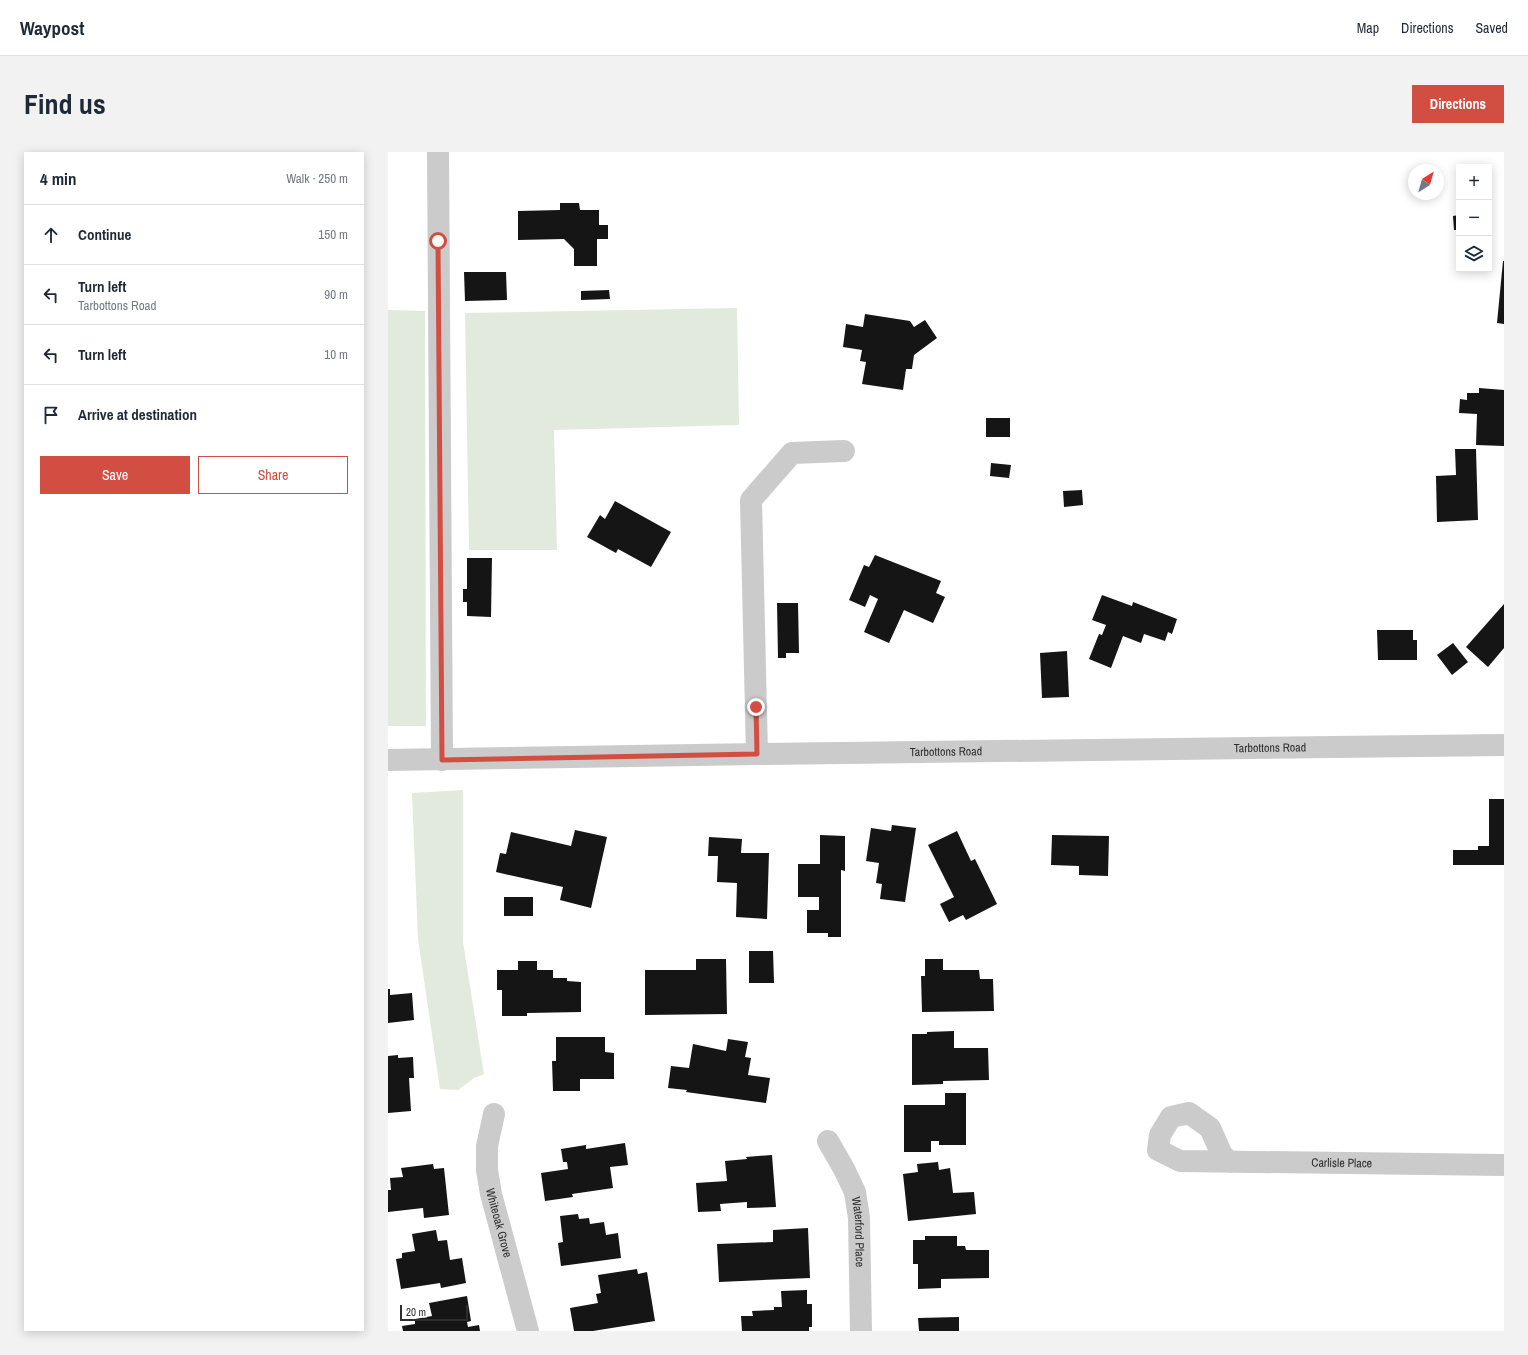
<!DOCTYPE html>
<html lang="en">
<head>
<meta charset="utf-8">
<style>
  :root { --surface:#fff; --page:#f2f2f3; --text:#1f2937; --muted:#747a83; --line:#e0e1e3; --accent:#d24e43 }
  body { margin:0; font-family:"Archivo Narrow",sans-serif; background:var(--page); color:var(--text) }
  .controls { position:absolute; right:12px; top:12px; display:grid; overflow:hidden; border-radius:0px; box-shadow:0 2px 10px #0003 }
  .controls button { width:36px; height:36px; display:grid; place-items:center; padding:0; border:0; border-bottom:1px solid var(--line); background:var(--surface); color:var(--text); font:20px sans-serif }
  .compass { position:absolute; left:1020px; top:12px; width:36px; height:36px; border-radius:50%; background:var(--surface); box-shadow:0 2px 10px #0003; rotate:37deg }
  .scale { position:absolute; left:12px; bottom:10px; width:68px; box-sizing:border-box; padding-left:4px; border:2px solid #2e2e2e; border-top:0; font-size:11px; line-height:14px; white-space:nowrap; color:#2e2e2e; -webkit-text-stroke:3px #fff; paint-order:stroke }
  .stop { position:absolute; width:12px; height:12px; margin:-9px; border:3px solid #d24e43; border-radius:50%; background:#fff }
  .stop.end { background:#d24e43; border-color:#fff; box-shadow:0 1px 4px #0008 }
  .list { margin:0; padding:0; list-style:none }
  h2 { display:flex; justify-content:space-between; align-items:center; height:52px; margin:0; padding:0 16px; font-size:17px }
  h2 small { font-size:13px; font-weight:400; color:var(--muted) }
  .list li { display:grid; grid-template-columns:26px 1fr auto; gap:12px; align-items:center; box-sizing:border-box; height:60px; padding:0 16px; border-top:1px solid var(--line) }
  .list b { display:block; font-size:15px; white-space:nowrap }
  .list p { margin:0; font-size:13px; white-space:nowrap; color:var(--muted) }
  .list em { font-size:13px; font-style:normal; color:var(--muted) }
  .actions { display:flex; gap:8px; padding:12px 16px }
  .actions a { flex:1; padding:9px 0; border:1px solid var(--accent); border-radius:0px; text-align:center; font-size:14px; color:var(--accent) }
  .actions .main { background:var(--accent); color:#fff }
  .icon { flex:none; width:22px; height:22px; fill:none; stroke:currentColor; stroke-width:2; stroke-linecap:round; stroke-linejoin:round }
  .map { position:relative; flex:none; width:1116px; height:1179px; overflow:hidden; border-radius:0px }
  header { display:flex; align-items:center; gap:24px; box-sizing:border-box; height:56px; padding:0 20px; background:var(--surface); border-bottom:1px solid var(--line) }
  header strong { font-size:19px }
  nav { display:flex; gap:22px; margin-inline-start:auto; font-size:14px }
  .intro { display:flex; align-items:center; justify-content:space-between; box-sizing:border-box; height:96px; padding:0 24px }
  h1 { margin:0; font-size:28px }
  .button { padding:10px 18px; border-radius:0px; background:var(--accent); color:#fff; font-size:14px; font-weight:700 }
  main { display:flex; gap:24px; padding:0 24px }
  aside { flex:1; background:var(--surface); border-radius:0px; box-shadow:0 2px 10px #0003 }
  .map>svg:first-child { display:block }
  .green { fill:#e2eadd }
  .building { fill:#151515 }
  .lines { fill:none; stroke-linecap:round; stroke-linejoin:round }
  .minor { stroke:#cbcbcb; stroke-width:22 }
  .route { stroke:#d24e43; stroke-width:5 }
  .labels { text-anchor:middle; stroke-width:4; stroke-linejoin:round; paint-order:stroke }
  .street-label { font-size:12px; fill:#2e2e2e; stroke:#fff }
</style>
</head>
<body>
<header>
<strong>Waypost</strong>
<nav><a>Map</a><a>Directions</a><a>Saved</a></nav>
</header>
<div class="intro"><h1>Find us</h1><a class="button">Directions</a></div>
<main>
<aside>
<h2>4 min<small>Walk · 250 m</small></h2>
<ul class="list">
<li><svg class="icon" aria-label="ahead" viewBox="0 0 24 24"><path d="M12 20V5M6 11l6-6 6 6"/></svg><div><b>Continue</b></div><em>150 m</em></li>
<li><svg class="icon" aria-label="left" viewBox="0 0 24 24"><path d="M17 20v-9H6M10 6l-5 5 5 5"/></svg><div><b>Turn left</b><p>Tarbottons Road</p></div><em>90 m</em></li>
<li><svg class="icon" aria-label="left" viewBox="0 0 24 24"><path d="M17 20v-9H6M10 6l-5 5 5 5"/></svg><div><b>Turn left</b></div><em>10 m</em></li>
<li><svg class="icon" aria-label="arrive" viewBox="0 0 24 24"><path d="M6 21V4h12l-3 4 3 4H6"/></svg><div><b>Arrive at destination</b></div></li>
</ul>
<div class="actions"><a class="main">Save</a><a>Share</a></div>
</aside>
<div class="map">
<svg width="1116" height="1179" viewBox="0 0 1116 1179">
  <rect width="100%" height="100%" fill="#fff"/>
  <g class="green">
    <polygon points="349,156 351,273 166,278 169,398 81,398 77,161"/>
    <polygon points="0,158 37,159 38,574 0,574"/>
    <polygon points="75,638 75,790 96,922 86,926 70,938 52,937 30,787 24,641"/>
  </g>
  <g class="building">
    <polygon points="172,51 191,51 192,58 211,58 211,73 220,73 220,87 209,87 209,114 186,114 186,97 176,87 130,88 130,59 172,58"/>
    <polygon points="1071,63 1071,78 1066,78 1065,64"/>
    <polygon points="1115,109 1116,109 1116,172 1109,171"/>
    <polygon points="76,120 118,120 119,148 77,149"/>
    <polygon points="221,138 222,147 193,148 193,139"/>
    <polygon points="477,162 522,169 526,175 537,168 549,186 526,203 524,217 518,217 515,238 474,232 478,210 472,209 474,198 455,195 458,172 475,175"/>
    <polygon points="1091,236 1116,238 1116,294 1088,293 1089,262 1071,261 1072,247 1079,248 1079,241 1091,241"/>
    <rect x="598" y="266" width="24" height="19"/>
    <polygon points="1067,297 1088,297 1090,368 1049,370 1048,324 1068,323"/>
    <polygon points="603,311 623,313 621,326 602,324"/>
    <polygon points="694,338 695,353 676,355 675,339"/>
    <polygon points="227,349 283,380 263,415 230,397 228,401 199,385 212,363 217,367"/>
    <polygon points="487,403 553,429 548,441 557,445 545,471 516,458 501,491 476,480 490,447 482,443 477,455 461,448 476,413 481,415"/>
    <polygon points="79,406 104,406 103,465 79,464 79,450 75,450 75,437 79,437"/>
    <polygon points="714,443 744,454 745,450 789,467 784,482 780,480 777,489 756,482 753,491 735,484 723,516 701,507 711,482 714,483 718,473 704,468"/>
    <polygon points="389,451 410,451 411,501 398,501 398,506 390,506"/>
    <polygon points="1116,452 1116,496 1100,515 1078,495"/>
    <polygon points="989,478 1025,478 1025,488 1029,488 1029,508 990,508"/>
    <polygon points="1065,491 1080,510 1064,523 1049,503"/>
    <polygon points="679,499 681,545 654,546 652,501"/>
    <polygon points="1101,647 1116,647 1116,713 1065,713 1065,698 1090,698 1090,694 1101,694"/>
    <polygon points="504,673 528,676 517,750 492,747 494,732 488,731 491,711 478,709 483,676 503,679"/>
    <polygon points="187,678 219,685 203,756 172,748 175,735 108,720 112,701 118,702 123,680 183,694"/>
    <polygon points="569,679 583,709 587,707 609,752 578,768 575,763 561,770 552,752 566,745 540,693"/>
    <polygon points="432,683 457,684 457,719 453,718 453,785 440,785 440,781 419,781 419,758 431,758 431,745 410,745 410,712 432,712"/>
    <polygon points="664,683 721,684 720,724 691,723 691,714 663,713"/>
    <polygon points="321,685 354,687 353,701 381,701 379,767 348,765 349,731 329,730 330,704 320,704"/>
    <rect x="116" y="745" width="29" height="19"/>
    <polygon points="361,799 385,799 386,831 361,831"/>
    <polygon points="308,807 338,807 339,862 257,863 257,818 308,818"/>
    <polygon points="537,807 555,807 555,818 591,818 592,827 605,827 606,859 534,860 533,824 537,824"/>
    <polygon points="130,809 149,809 149,818 165,818 165,826 179,826 179,829 193,830 193,860 139,861 139,864 114,864 114,838 109,838 109,818 130,818"/>
    <polygon points="0,837 2,837 2,843 24,841 26,868 0,871"/>
    <polygon points="566,879 566,896 600,896 601,928 555,929 555,932 524,933 524,882 539,882 539,880"/>
    <polygon points="168,885 217,885 217,900 226,901 226,927 192,927 192,939 165,939 164,909 168,909"/>
    <polygon points="340,887 360,890 357,905 363,906 360,923 382,926 378,951 298,940 299,938 280,936 283,914 301,916 305,892 338,899"/>
    <polygon points="10,903 10,906 25,905 26,926 21,926 23,959 0,961 0,904"/>
    <polygon points="557,941 578,941 578,993 551,993 551,989 543,989 543,1000 516,1000 516,953 557,953"/>
    <polygon points="237,991 240,1013 222,1015 225,1036 184,1042 185,1045 157,1049 153,1021 180,1017 179,1010 175,1010 173,997 198,993 198,997"/>
    <polygon points="384,1003 388,1055 359,1056 359,1050 332,1052 333,1059 310,1060 308,1031 339,1029 337,1009 359,1007 358,1005"/>
    <polygon points="550,1010 551,1018 562,1016 565,1041 586,1040 588,1062 520,1069 515,1022 530,1020 529,1012"/>
    <polygon points="45,1012 46,1017 56,1016 61,1063 36,1066 35,1056 0,1060 0,1038 3,1038 2,1026 15,1025 13,1016"/>
    <polygon points="190,1062 191,1067 201,1066 202,1072 216,1070 218,1083 230,1081 233,1106 173,1114 170,1091 175,1090 172,1064"/>
    <polygon points="420,1076 422,1126 331,1130 329,1092 385,1090 385,1078"/>
    <polygon points="48,1078 50,1089 59,1088 62,1108 74,1106 78,1131 53,1136 52,1131 13,1137 8,1107 14,1106 14,1101 27,1099 24,1082"/>
    <polygon points="537,1084 569,1084 569,1094 577,1094 578,1098 601,1098 601,1126 553,1127 553,1136 530,1137 530,1112 525,1112 525,1088 537,1088"/>
    <polygon points="249,1117 250,1122 259,1120 267,1169 205,1179 186,1179 182,1156 210,1151 208,1142 213,1141 210,1123"/>
    <polygon points="419,1138 419,1152 424,1152 424,1175 421,1175 421,1179 354,1179 353,1164 365,1164 364,1159 386,1158 386,1155 394,1155 393,1139"/>
    <polygon points="79,1144 83,1169 79,1170 80,1175 91,1173 92,1179 15,1179 14,1174 27,1172 27,1167 44,1164 41,1151"/>
    <polygon points="571,1165 571,1179 531,1179 530,1166"/>
  </g>
  <g class="lines">
    <g class="minor">
      <polyline points="50,0 54,608"/>
      <polyline points="369,602 363,348 404,301 456,299"/>
      <path id="s1" d="M0,608L369,602L1116,593"/>
      <path id="s2" d="M106,962L99,994V1018L103,1042L140,1179"/>
      <path id="s3" d="M440,989L456,1017L467,1040L471,1066L473,1179"/>
      <path id="s4" d="M842,1010L834,1003L822,976L801,961L783,965L772,983L770,998L792,1009L1116,1013"/>
    </g>
  </g>
  <g class="lines">
    <polyline class="route" points="50,89 54,608 369,602 368,555"/>
  </g>
  <g class="labels">
    <g class="street-label">
      <text dy="4" stroke="none"><textPath href="#s1" startOffset="882">Tarbottons Road</textPath></text>
      <text dy="4" stroke="none"><textPath href="#s1" startOffset="558">Tarbottons Road</textPath></text>
      <text dy="4" stroke="none"><textPath href="#s4" startOffset="307">Carlisle Place</textPath></text>
      <text dy="4" stroke="none"><textPath href="#s2" startOffset="111">Whiteoak Grove</textPath></text>
      <text dy="4" stroke="none"><textPath href="#s3" startOffset="98">Waterford Place</textPath></text>
    </g>
  </g>
</svg>
<div class="controls">
<button>+</button>
<button>−</button>
<button><svg class="icon" aria-label="layers" viewBox="0 0 24 24"><path d="M12 4l9 5-9 5-9-5zM3 14l9 5 9-5"/></svg></button>
</div>
<svg class="compass" viewBox="-18 -18 36 36"><path d="M0-13l5 13h-10z" fill="#e53935"/><path d="M0 13l5-13h-10z" fill="#747a83"/></svg>
<div class="scale">20 m</div>
<div class="stop" style="left:50px;top:89px"></div>
<div class="stop end" style="left:368px;top:555px"></div>
</div>
</main>
</body>
</html>
